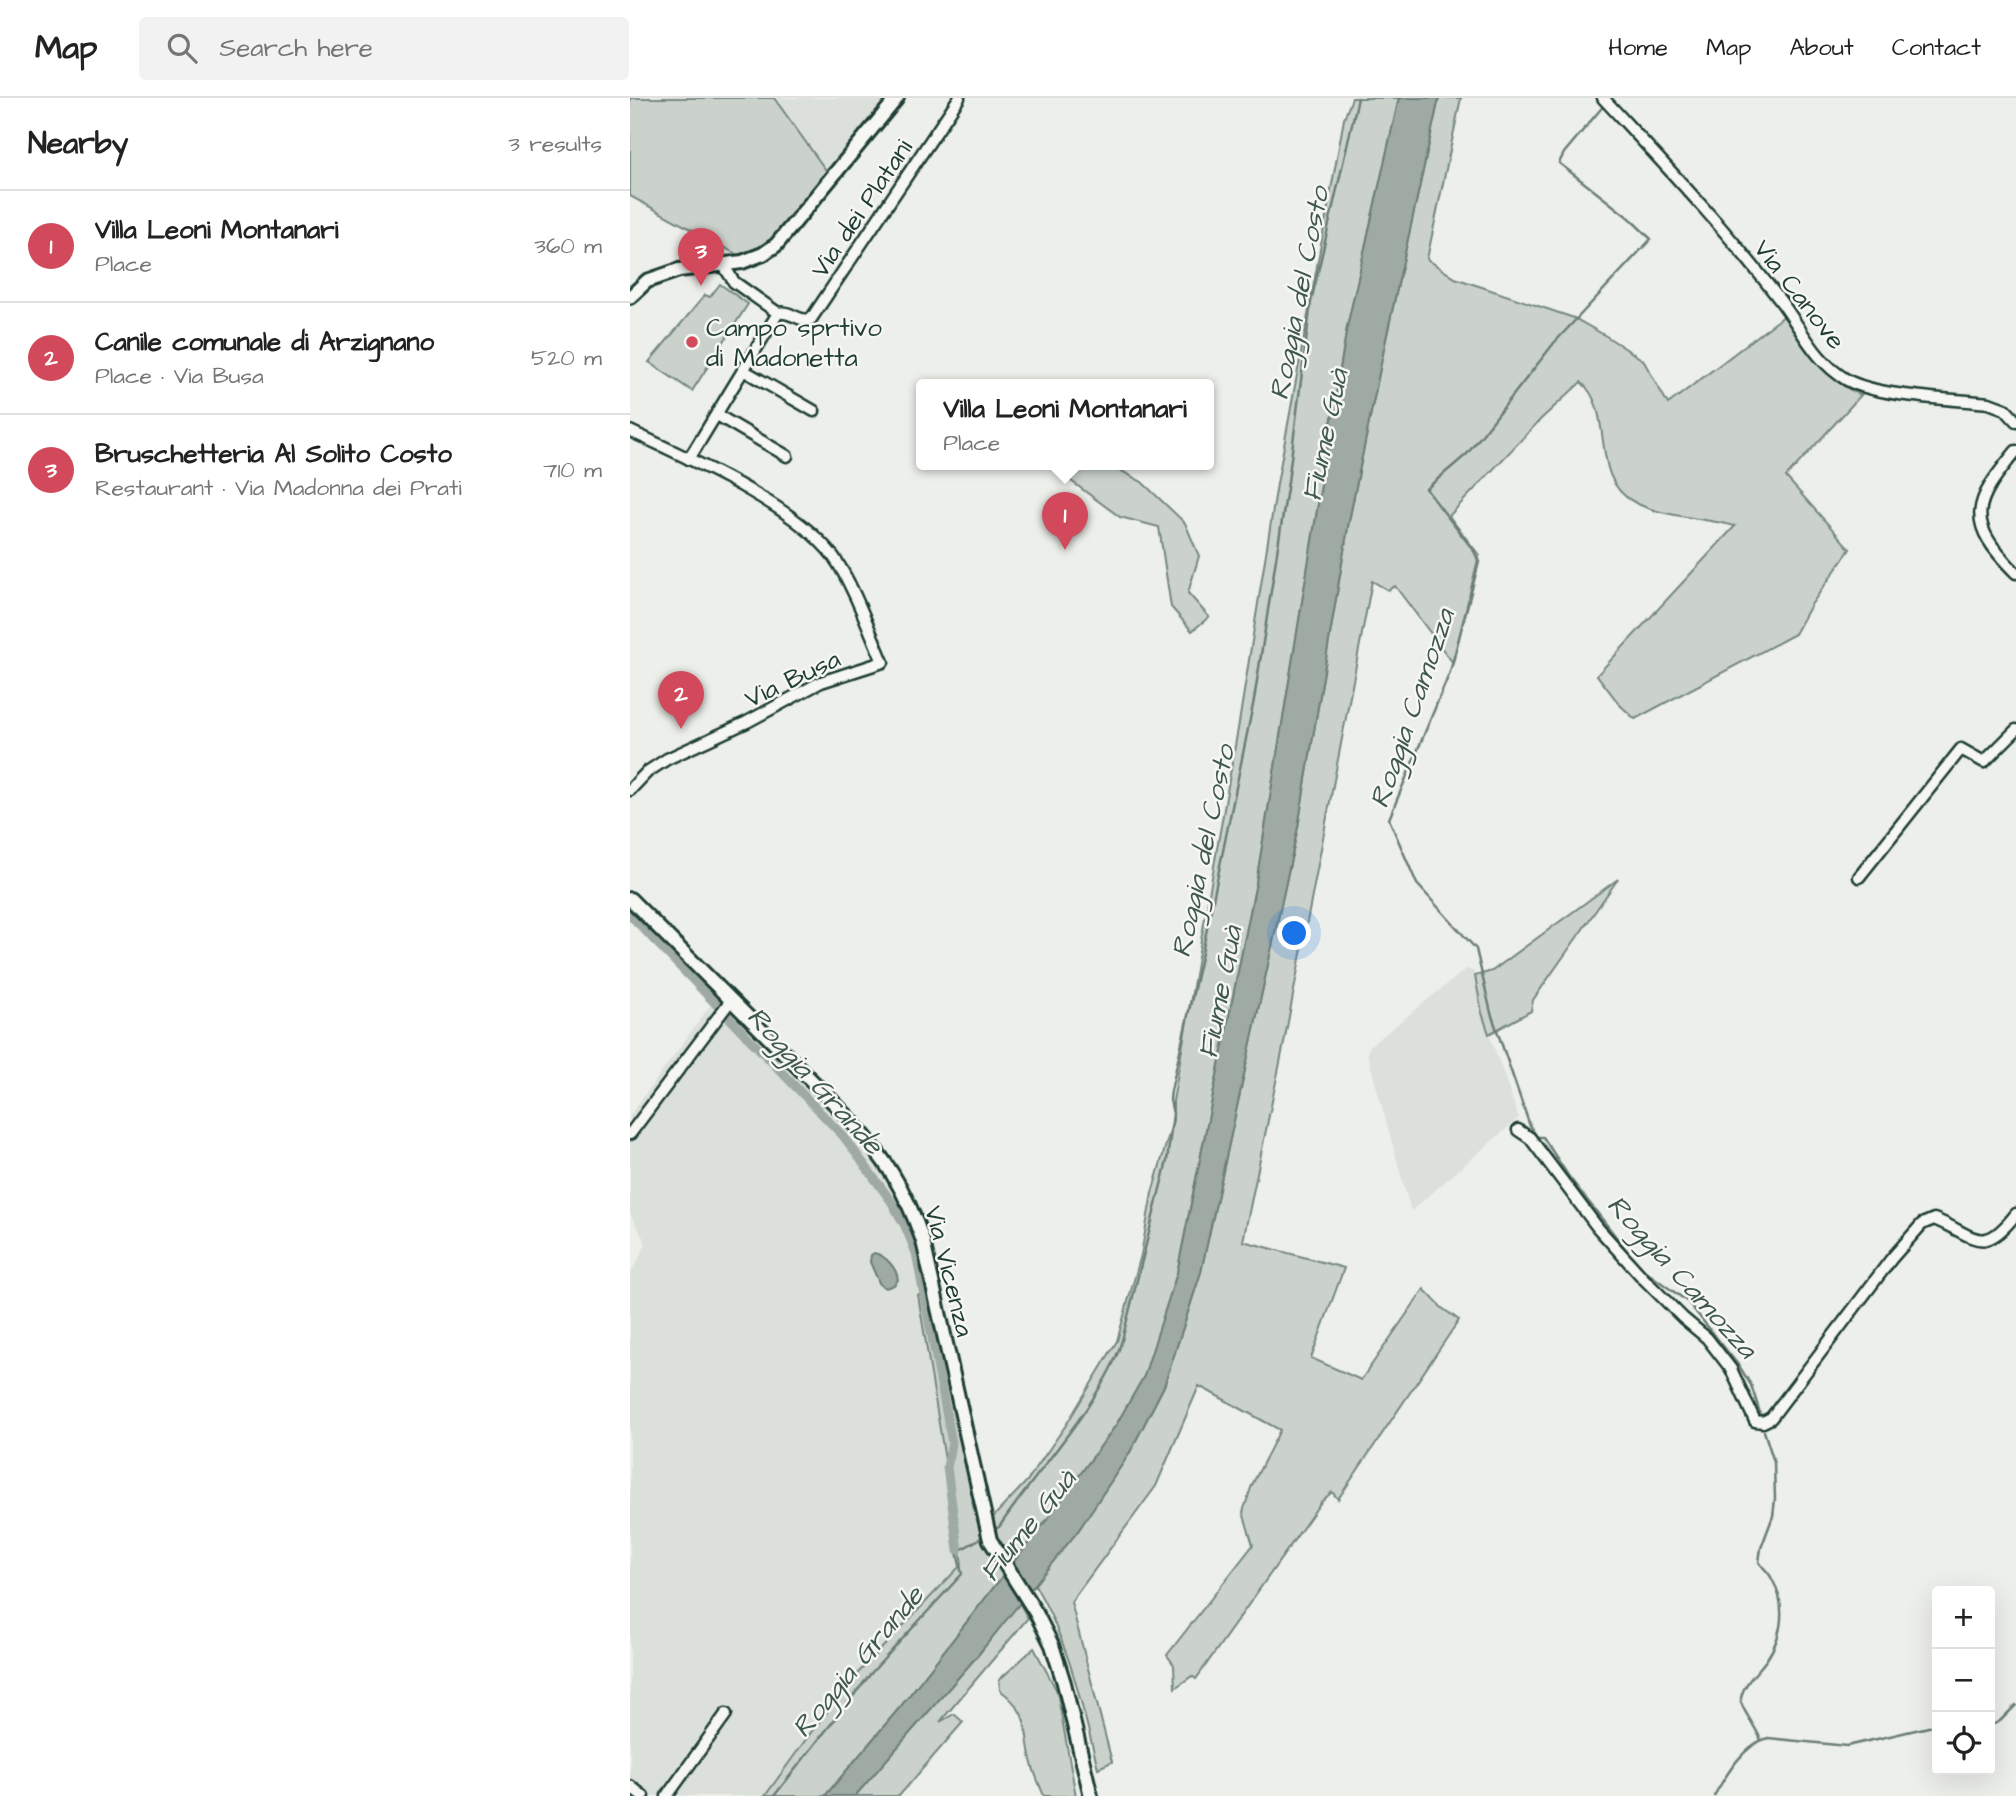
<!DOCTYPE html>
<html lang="en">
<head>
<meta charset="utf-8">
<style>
  :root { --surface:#fff; --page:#f2f2f2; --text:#222; --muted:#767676; --line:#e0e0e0; --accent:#d1495b }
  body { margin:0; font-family:"Architects Daughter",sans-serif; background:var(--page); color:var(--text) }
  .controls { position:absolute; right:21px; bottom:21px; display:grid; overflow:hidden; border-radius:7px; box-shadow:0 7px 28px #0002 }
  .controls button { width:63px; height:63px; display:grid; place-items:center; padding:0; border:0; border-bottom:2px solid var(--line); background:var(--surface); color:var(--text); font:35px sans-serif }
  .you { position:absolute; left:665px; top:836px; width:24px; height:24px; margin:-18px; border:5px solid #fff; border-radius:50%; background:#1a73e8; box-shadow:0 0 0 10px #1a73e833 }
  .badge { display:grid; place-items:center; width:46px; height:46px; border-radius:50%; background:var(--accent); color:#fff; font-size:23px; font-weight:700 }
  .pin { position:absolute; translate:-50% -58px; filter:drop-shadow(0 2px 4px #0008) }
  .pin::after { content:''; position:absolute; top:37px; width:24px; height:21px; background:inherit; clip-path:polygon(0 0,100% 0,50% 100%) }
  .popup { position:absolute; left:286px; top:281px; width:298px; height:91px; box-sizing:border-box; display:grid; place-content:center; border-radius:7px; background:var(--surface); filter:drop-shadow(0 2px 5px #0005); font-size:23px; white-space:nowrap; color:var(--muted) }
  .popup b { font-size:26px; color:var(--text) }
  .popup::after { content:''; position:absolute; left:50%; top:100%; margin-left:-14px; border:14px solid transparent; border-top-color:var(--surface) }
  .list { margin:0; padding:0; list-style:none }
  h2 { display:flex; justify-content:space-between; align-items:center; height:91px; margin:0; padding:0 28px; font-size:30px }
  h2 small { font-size:23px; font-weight:400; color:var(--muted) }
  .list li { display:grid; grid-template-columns:46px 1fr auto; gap:21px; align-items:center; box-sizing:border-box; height:112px; padding:0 28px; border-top:2px solid var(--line) }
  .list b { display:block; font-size:26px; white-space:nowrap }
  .list p { margin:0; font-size:23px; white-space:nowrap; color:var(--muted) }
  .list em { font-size:23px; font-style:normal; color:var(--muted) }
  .icon { flex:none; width:38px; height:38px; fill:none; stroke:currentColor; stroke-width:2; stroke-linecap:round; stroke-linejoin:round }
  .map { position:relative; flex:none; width:1386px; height:1698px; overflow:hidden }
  header { display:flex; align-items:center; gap:42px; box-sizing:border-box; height:98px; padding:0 35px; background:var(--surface); border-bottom:2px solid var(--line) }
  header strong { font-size:33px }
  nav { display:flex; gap:38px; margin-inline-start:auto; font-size:24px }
  .search { width:490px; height:63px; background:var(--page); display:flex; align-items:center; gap:18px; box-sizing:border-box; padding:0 24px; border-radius:7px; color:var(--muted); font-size:26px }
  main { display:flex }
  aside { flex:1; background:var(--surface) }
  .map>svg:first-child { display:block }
  .built { fill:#dce0db }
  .green { fill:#cbd2cc; stroke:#758880; stroke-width:2 }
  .water { fill:#9faaa4; stroke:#6c7e77; stroke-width:2 }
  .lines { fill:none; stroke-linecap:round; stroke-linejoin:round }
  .stream { stroke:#6c7e77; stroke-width:2.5 }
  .canal { stroke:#9faaa4; stroke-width:9 }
  .minor-casing { stroke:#1f3d34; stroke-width:15 }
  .major-casing { stroke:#1f3d34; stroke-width:18 }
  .minor { stroke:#f6f6f2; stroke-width:10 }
  .major { stroke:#f6f6f2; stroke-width:12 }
  .poi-dot { fill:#d1495b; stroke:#f6f6f2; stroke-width:2.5 }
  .labels { text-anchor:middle; stroke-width:5; stroke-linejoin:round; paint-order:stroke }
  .street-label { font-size:26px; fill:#1f3d34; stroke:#f6f6f2 }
  .poi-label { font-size:26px; fill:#1f3d34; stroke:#f6f6f2; text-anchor:start }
  .water-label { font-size:28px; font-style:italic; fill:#3f5850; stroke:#f6f6f2 }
</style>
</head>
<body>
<header>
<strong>Map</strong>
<div class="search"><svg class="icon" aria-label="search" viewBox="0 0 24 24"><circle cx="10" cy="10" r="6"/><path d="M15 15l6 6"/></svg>Search here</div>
<nav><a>Home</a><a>Map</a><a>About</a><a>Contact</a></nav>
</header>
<main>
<aside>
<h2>Nearby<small>3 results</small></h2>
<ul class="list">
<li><span class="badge">1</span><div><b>Villa Leoni Montanari</b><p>Place</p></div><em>360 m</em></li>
<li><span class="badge">2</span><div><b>Canile comunale di Arzignano</b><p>Place · Via Busa</p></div><em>520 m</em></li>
<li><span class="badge">3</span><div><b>Bruschetteria Al Solito Costo</b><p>Restaurant · Via Madonna dei Prati</p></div><em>710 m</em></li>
</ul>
</aside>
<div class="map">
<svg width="1386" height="1698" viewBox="0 0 1386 1698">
  <rect width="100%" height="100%" fill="#edefea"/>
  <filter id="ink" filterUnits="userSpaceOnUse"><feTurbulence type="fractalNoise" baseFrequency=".0143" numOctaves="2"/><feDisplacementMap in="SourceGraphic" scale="14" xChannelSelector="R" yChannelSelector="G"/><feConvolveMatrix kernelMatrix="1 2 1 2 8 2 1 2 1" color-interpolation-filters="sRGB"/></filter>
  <g filter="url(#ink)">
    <g class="built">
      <polygon points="144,0 274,0 205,85"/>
      <polygon points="836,871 843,873 845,878 852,915 889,1020 781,1113 737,955 740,948"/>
      <polygon points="88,897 218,1030 263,1089 279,1120 297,1197 288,1197 332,1466 216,1590 135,1698 0,1698 0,1177 16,1146 0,1115 0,1017"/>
    </g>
    <g class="green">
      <polygon points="0,0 144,0 205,85 137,161 124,166 0,98"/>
      <polygon points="722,0 769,0 717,229 626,785 547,1175 514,1279 486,1327 422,1415 271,1608 195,1698 135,1698 182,1633 229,1574 332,1466 288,1197 297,1197 346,1400 342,1404 350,1433 397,1383 436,1327 487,1243 511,1157 522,1095 543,1022 543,1003 609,625 647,386 714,21"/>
      <path d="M809,0H831L797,161L825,180L944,220L976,238L1013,262L1038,306L1154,218C1174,252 1194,281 1231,297L1156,379L1220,451L1181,507L1165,536L1005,621L990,607L967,577L1105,428C1073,419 1034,420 1004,404C958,380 986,314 951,284L911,321L819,418L849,457L823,565L765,488L758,492L742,483L653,950L613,1143L714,1170L681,1260L731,1282L794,1191L812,1210L829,1222L708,1401L702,1394L691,1404L566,1581L562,1578L545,1590L544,1567L537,1557L623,1447L613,1414L622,1387L650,1332L569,1288L526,1388L441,1504L482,1664L468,1670C450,1601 440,1547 404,1485L448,1433L499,1356L534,1288L571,1174L668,729L719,423L756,241Z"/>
      <polygon points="90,186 118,206 62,293 19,264 75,197 80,199"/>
      <polygon points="418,366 479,366 512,384 555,425 569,458 558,495 579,519 562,533 541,509 529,429 490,419"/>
      <polygon points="988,781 903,902 901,913 859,936 852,915 845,878 862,873"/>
      <polygon points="389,1505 398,1520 310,1624 324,1616 333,1624 269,1698 225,1698 348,1557"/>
      <path d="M404,1550L427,1593L446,1698H414C410,1688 405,1677 402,1666C393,1633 402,1616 370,1592L369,1582Z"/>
    </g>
    <g class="water">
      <polygon points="769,0 809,0 756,241 719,423 668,729 571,1174 534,1288 499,1356 448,1433 348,1557 225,1698 195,1698 271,1608 422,1415 486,1327 514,1278 547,1175 626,785 717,229"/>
      <path d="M244,1155C255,1157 267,1170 268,1182L264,1187L256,1190L250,1187L240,1164L241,1157Z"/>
    </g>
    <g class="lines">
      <g class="stream">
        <polyline points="975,6 934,55 929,65 999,120 1021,141 924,245 837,356 796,391 844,453 849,464 820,574 759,721 787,786 846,851 861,915 900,1028 907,1039 913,1039 939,1079 998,1154 1015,1173 1058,1204 1109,1268 1121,1287 1131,1318"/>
        <path d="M362,1433L369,1429C397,1388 429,1351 457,1310C471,1288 485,1267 492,1242L537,1063L543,1016L540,1002L541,993L572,855L624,602L658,384L681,204L728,0"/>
        <polyline points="1360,1628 1370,1623 1386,1607"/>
        <path d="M1131,1642C1127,1631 1112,1611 1111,1604C1110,1592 1121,1580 1129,1571C1151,1547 1159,1511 1142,1481C1139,1474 1133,1470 1129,1464L1131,1450L1143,1418L1145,1401L1144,1364L1134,1333"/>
        <polyline points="144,1698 243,1573 332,1476 327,1454 356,1437"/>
        <path d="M1084,1698C1096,1677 1114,1646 1138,1640L1217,1648L1307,1627"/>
      </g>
      <polyline class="canal" points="0,817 214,1039 261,1103 275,1128 286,1155 322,1345 317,1369 328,1452"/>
      <g class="minor-casing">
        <g id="minor">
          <path d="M973,0C1033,65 1095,130 1149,201C1171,229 1184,263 1217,282C1248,299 1322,301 1359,305L1375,311L1386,323"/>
          <path d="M94,168L104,184L148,215C161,212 169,225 181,221L329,0"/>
          <polyline points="113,272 184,313"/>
          <polyline points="87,317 157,358"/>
          <path d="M0,333C60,361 163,406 203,458C222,484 240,534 253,564L191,584L117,624L37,661L17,674L0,692"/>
          <path d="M1386,353C1343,405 1334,423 1386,475"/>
          <polyline points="59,361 148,215"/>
          <polyline points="1229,779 1331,651 1354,664 1386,632"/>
          <path d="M888,1032L900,1040L968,1130L1013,1180L1053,1220L1077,1240L1101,1271L1125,1323L1133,1324L1141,1320L1262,1160L1292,1126L1304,1121C1345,1137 1352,1160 1386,1116"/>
          <polyline points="0,1036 101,902"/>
          <polyline points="0,1688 13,1698"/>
          <polyline points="37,1698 96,1616"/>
        </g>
      </g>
      <g class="major-casing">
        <g id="major">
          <polyline points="0,199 17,183 49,172 112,164 133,156 146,147 267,0"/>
          <path d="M0,801L218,1019C256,1062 274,1088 293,1143L360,1442L406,1515L422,1547L434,1585L461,1698"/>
        </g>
      </g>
      <use href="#minor" class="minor"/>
      <use href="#major" class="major"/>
    </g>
  </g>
  <circle class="poi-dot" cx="62" cy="244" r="7"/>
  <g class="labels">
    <g class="street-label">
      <text transform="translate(231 110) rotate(-56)" y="9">Via dei Platani</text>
      <text transform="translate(1170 196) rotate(52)" y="9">Via Canove</text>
      <text transform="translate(162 580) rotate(-25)" y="9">Via Busa</text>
      <text transform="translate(320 1173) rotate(76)" y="9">Via Vicenza</text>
    </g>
    <g class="poi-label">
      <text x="76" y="238">Campo sprtivo<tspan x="76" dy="30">di Madonetta</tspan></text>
    </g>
    <g class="water-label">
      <text transform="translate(668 195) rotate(-79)" y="10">Roggia del Costo</text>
      <text transform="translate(694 337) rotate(-78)" y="10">Fiume Guà</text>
      <text transform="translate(781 610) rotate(-71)" y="10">Roggia Camozza</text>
      <text transform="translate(572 753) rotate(-78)" y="10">Roggia del Costo</text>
      <text transform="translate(589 894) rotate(-79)" y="10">Fiume Guà</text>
      <text transform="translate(186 982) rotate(48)" y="10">Roggia Grande</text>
      <text transform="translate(1053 1178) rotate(48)" y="10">Roggia Camozza</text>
      <text transform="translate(397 1427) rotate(-51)" y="10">Fiume Guà</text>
      <text transform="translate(227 1563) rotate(-50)" y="10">Roggia Grande</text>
    </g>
  </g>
</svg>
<div class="controls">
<button>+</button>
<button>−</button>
<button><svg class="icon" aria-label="locate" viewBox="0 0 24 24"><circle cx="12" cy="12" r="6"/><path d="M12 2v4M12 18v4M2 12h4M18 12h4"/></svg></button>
</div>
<div class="you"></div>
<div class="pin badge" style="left:435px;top:452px">1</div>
<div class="popup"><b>Villa Leoni Montanari</b>Place</div>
<div class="pin badge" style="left:51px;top:631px">2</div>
<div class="pin badge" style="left:71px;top:188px">3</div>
</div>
</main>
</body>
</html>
